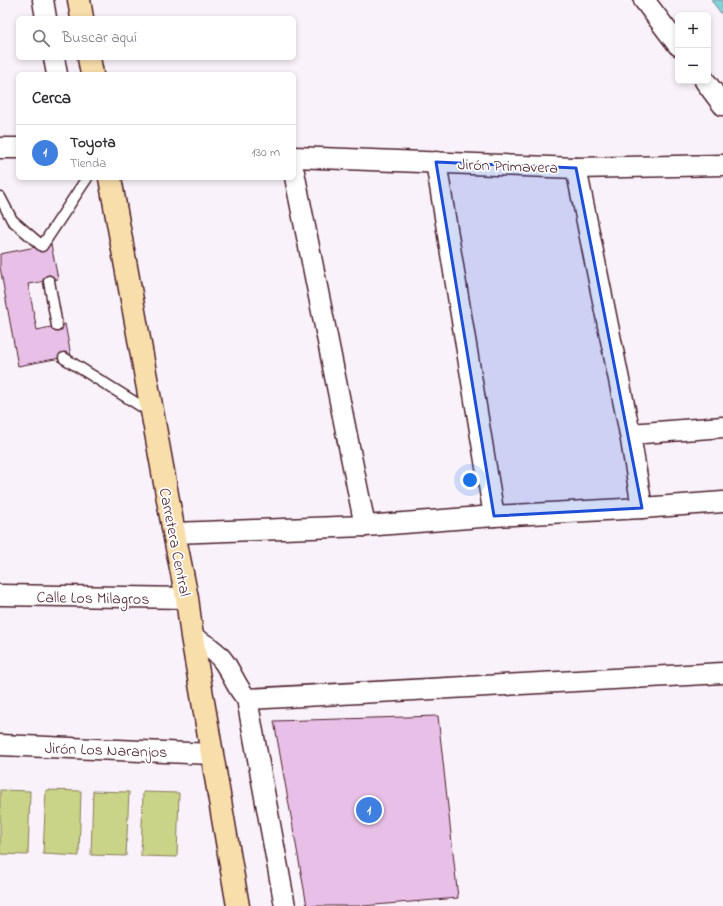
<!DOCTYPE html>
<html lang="es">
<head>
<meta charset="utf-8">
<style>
  :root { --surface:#fff; --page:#f2f2f3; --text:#2b2b33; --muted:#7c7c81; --line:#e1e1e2; --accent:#7c3aed }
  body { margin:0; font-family:"Indie Flower",sans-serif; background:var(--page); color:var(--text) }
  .controls { position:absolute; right:12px; top:12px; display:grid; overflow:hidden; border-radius:6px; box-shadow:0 2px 6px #0003 }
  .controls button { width:36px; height:36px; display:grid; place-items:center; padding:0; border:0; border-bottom:1px solid var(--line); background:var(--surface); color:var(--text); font:20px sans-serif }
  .you { position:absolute; left:470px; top:480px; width:14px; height:14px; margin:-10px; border:3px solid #fff; border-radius:50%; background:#1a73e8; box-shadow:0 0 0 6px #1a73e833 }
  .badge { display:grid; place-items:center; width:26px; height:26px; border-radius:50%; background:var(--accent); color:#fff; font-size:13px; font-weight:700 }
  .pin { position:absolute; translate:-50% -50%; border:2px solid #fff; box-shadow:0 1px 4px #0006 }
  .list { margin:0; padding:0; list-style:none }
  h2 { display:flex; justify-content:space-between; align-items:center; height:52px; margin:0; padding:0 16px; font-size:17px }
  h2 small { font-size:13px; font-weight:400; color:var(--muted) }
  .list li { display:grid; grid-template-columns:26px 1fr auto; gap:12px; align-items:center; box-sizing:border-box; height:56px; padding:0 16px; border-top:1px solid var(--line) }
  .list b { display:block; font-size:15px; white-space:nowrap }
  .list p { margin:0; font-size:13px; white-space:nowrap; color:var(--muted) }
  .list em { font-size:13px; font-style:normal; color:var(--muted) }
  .icon { flex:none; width:22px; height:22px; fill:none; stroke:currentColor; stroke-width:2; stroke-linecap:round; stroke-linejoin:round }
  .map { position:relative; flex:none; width:723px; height:906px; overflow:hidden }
  .search { position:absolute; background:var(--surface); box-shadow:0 2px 6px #0003; left:16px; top:16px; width:280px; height:44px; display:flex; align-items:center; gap:10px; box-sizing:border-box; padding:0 14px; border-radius:6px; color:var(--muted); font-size:15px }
  .panel { position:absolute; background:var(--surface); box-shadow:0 2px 6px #0003; left:16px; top:72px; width:280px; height:108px; border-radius:6px }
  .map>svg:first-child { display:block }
  .green { fill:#c9d488; stroke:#8a7a5a }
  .water { fill:#81d2da; stroke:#6b8a94 }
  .building { fill:#e8bfe6; stroke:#4a1f2b }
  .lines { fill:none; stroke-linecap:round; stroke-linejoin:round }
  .service-casing { stroke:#4a1f2b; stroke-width:13 }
  .minor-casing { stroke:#4a1f2b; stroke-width:23 }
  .trunk-casing { stroke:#4a1f2b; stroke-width:25 }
  .service { stroke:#fff; stroke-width:10 }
  .minor { stroke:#fff; stroke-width:20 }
  .trunk { stroke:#f8deab; stroke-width:22 }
  .marked { fill:#1d4ed8; fill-opacity:0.2; stroke:#1d4ed8; stroke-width:3; stroke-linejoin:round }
  .labels { text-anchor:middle; stroke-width:3.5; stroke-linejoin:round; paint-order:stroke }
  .street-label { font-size:16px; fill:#4a1f2b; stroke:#fff }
</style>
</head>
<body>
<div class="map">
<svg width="723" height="906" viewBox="0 0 723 906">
  <rect width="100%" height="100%" fill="#faf2fa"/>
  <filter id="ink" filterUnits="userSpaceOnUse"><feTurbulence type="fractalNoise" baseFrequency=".025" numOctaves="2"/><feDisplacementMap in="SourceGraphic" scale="8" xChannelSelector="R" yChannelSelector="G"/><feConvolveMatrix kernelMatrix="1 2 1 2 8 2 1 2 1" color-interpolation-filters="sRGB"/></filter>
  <g filter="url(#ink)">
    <g class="green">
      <polygon points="0,790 30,791 28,855 0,854"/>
      <polygon points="46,790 81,791 79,856 43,854"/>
      <polygon points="93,791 129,792 126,856 91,855"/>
      <polygon points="143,792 179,793 177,857 141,856"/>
    </g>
    <polygon class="water" points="711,0 723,0 723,16"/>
    <g class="building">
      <polygon points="51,244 58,279 28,284 37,330 65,324 71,356 18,366 0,267 0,254"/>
      <polygon points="438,716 458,898 363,906 307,906 274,721"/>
    </g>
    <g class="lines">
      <g class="service-casing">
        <g id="service">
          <polyline points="0,197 12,220 42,246 87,178"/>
          <polyline points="49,281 57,326"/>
          <polyline points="64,358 152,413"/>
        </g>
      </g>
      <g class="minor-casing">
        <g id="minor">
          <polyline points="43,0 46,18"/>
          <polyline points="644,0 678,45"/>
          <polyline points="54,58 57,74"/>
          <polyline points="705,81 723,105"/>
          <polyline points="0,148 18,148"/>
          <polyline points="294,157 576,168 723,165"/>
          <polyline points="436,162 494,516"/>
          <polyline points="576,168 630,434 642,508"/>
          <polyline points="294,172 365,526"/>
          <polyline points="630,434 723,427"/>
          <polyline points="174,533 365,526 494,516 642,508 723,502"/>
          <polyline points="0,595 187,598"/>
          <path d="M192,637C204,644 216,650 224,662C233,675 236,687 247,699L285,906"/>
          <polyline points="247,699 723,673"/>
          <polyline points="0,745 212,754"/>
        </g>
      </g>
      <g class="trunk-casing">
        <g id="trunk">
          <polyline points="79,0 82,18"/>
          <polyline points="89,58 92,74"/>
          <polyline points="110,178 174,533 187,598 192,637 238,906"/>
        </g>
      </g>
      <use href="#service" class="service"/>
      <use href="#minor" class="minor"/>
      <use href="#trunk" class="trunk"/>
    </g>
  </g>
  <path class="marked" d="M436,162L576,168L642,508L494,516Z"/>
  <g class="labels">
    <g class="street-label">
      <text transform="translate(508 165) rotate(2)" y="6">Jirón Primavera</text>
      <text transform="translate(176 542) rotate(79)" y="6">Carretera Central</text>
      <text transform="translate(93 597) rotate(1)" y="6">Calle Los Milagros</text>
      <text transform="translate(106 749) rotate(2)" y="6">Jirón Los Naranjos</text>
    </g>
  </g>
</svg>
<div class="controls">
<button>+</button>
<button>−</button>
</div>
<div class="you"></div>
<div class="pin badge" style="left:369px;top:810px;background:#3f7fe0">1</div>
<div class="search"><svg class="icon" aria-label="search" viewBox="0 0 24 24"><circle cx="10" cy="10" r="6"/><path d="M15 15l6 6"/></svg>Buscar aquí</div>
<section class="panel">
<h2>Cerca<small></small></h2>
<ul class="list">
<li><span class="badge" style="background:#3f7fe0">1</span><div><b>Toyota</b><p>Tienda</p></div><em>130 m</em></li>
</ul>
</section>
</div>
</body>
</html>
